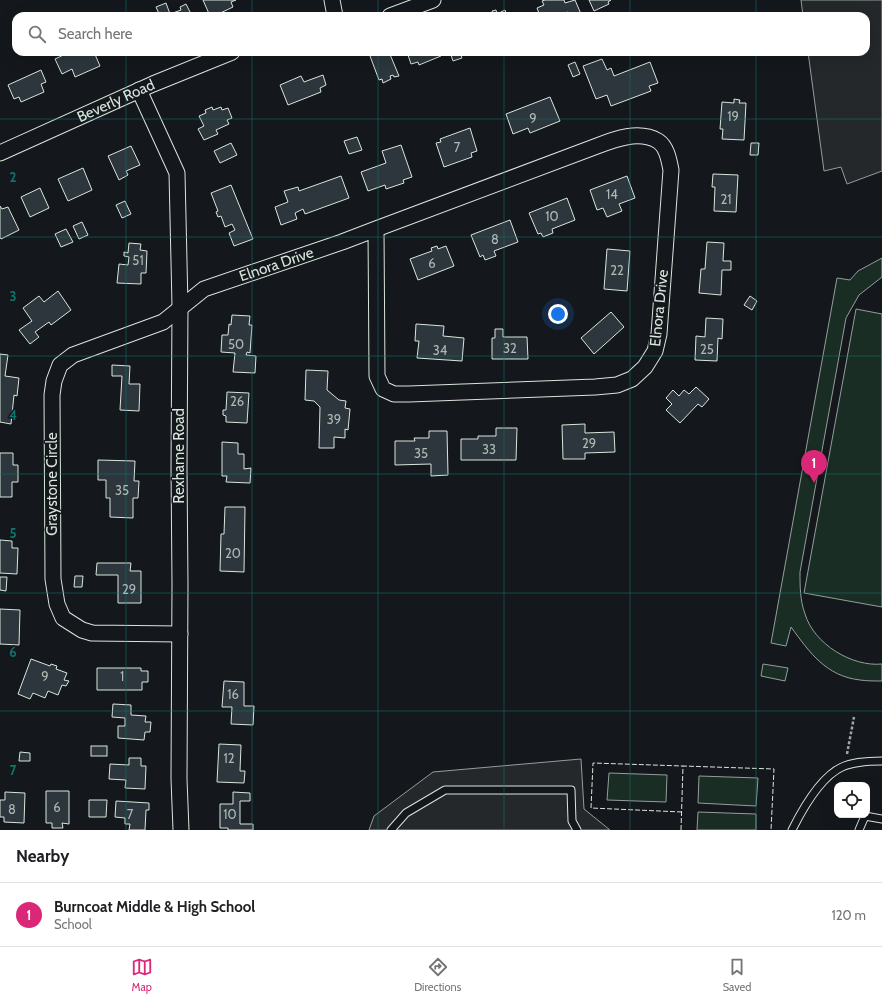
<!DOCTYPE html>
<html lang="en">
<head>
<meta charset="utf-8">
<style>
  :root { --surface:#fff; --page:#f2f2f2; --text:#202124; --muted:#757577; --line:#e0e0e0; --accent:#db2777 }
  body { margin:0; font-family:Cabin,sans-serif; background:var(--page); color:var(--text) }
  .controls { position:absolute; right:12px; bottom:12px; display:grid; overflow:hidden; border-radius:8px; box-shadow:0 4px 16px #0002 }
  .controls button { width:36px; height:36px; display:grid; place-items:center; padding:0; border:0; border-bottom:1px solid var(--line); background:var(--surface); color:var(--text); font:20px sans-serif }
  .you { position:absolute; left:558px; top:314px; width:14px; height:14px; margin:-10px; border:3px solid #fff; border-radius:50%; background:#1a73e8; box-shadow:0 0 0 6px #1a73e833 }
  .badge { display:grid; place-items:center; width:26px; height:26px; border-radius:50%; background:var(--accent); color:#fff; font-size:13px; font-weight:700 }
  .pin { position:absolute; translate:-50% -33px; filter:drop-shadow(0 1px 2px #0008) }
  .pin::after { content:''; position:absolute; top:21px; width:14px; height:12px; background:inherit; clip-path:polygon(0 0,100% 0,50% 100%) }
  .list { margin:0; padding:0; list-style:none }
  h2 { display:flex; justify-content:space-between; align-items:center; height:52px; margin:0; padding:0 16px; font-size:17px }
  h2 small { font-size:13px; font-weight:400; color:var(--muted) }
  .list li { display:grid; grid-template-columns:26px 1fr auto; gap:12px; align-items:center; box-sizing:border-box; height:64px; padding:0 16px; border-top:1px solid var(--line) }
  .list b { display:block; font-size:15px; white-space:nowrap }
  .list p { margin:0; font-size:13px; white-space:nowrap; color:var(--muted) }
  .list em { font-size:13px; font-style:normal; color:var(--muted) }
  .icon { flex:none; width:22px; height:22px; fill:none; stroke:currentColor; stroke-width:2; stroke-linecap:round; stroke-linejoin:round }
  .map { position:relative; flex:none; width:882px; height:830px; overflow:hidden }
  .search { position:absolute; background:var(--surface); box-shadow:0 4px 16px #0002; left:12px; right:12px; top:12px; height:44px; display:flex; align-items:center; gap:10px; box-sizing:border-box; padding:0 14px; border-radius:12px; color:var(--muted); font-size:15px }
  .sheet { height:116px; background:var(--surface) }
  nav { display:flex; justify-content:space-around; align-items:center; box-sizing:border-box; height:56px; border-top:1px solid var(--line); background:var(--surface); font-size:11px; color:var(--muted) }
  nav a { display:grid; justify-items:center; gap:2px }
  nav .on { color:var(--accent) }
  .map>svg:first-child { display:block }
  .pitch { fill:#1a2d24; stroke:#939e99 }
  .parking { fill:#24282b; stroke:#939e99 }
  .building { fill:#2c363c; stroke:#d8e6dc }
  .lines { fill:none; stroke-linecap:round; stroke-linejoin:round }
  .service-casing { stroke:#d8e6dc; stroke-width:9 }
  .minor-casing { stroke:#d8e6dc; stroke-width:17 }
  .path { stroke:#9da8a2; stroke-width:2.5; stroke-dasharray:3 2; stroke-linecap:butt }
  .service { stroke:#14181c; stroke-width:7 }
  .minor { stroke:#14181c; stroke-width:15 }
  .fence { stroke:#d8e6dc; stroke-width:1; stroke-dasharray:5 2; stroke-linecap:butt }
  .grid { fill:none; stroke:#0f766e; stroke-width:1; stroke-opacity:0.55 }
  .labels { text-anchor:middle; stroke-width:3; stroke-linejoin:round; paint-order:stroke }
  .number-label { font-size:13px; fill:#adbab4 }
  .street-label { font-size:15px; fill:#d8e6dc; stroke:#14181c }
  .grid-label { font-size:13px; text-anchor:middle; font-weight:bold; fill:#0f766e; stroke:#14181c; stroke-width:3; stroke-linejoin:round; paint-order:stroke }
</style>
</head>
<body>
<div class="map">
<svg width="882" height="830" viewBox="0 0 882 830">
  <rect width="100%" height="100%" fill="#14181c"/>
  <g class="pitch">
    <path d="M882,258V277L859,295L846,318L800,572C800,587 800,600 805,614C814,644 852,667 882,664V681C875,681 867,681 860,680C826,676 810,653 791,627L786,646L771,643L837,278L850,280L858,271Z"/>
    <polygon points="856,309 882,314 882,607 804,593"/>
    <polygon points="763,664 788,668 785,681 761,676"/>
    <polygon points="609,773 667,775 666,802 607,800"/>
    <polygon points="699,776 758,778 756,806 698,803"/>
    <polygon points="698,812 756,814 756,830 697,830"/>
  </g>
  <g class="parking">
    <polygon points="801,0 882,0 882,171 847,184 841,167 824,171 808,52 866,52 866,16 803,16"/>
    <polygon points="581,759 584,809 610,830 369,830 374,816 433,772"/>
  </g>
  <g class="building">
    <polygon points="203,0 236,0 231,2 233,7 214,16 210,16"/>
    <polygon points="545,0 564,0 565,3 575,0 581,14 576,16 570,16 568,12 557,16 540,16 537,8 544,5 542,1"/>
    <polygon points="589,0 611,0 608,2 609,4 594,11"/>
    <polygon points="166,3 170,14 181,10 180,7 186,4 192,16 160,16 156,7"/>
    <polygon points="496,10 497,14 505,10 507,16 491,16 493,15 492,11"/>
    <polygon points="70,52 94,52 100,66 75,77 72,69 62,74 55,59"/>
    <polygon points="379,52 389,52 399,76 394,77 393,75 390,76 391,79 383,83 382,79 379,80 370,56"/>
    <polygon points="407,52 439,52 441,56 419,65 418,62 411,64"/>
    <polygon points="450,52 460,52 462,58 453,61"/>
    <polygon points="602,59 607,70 611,68 614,76 650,62 658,83 649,86 651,91 611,106 607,95 596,99 583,66"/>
    <polygon points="575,62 580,74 573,77 568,65"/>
    <polygon points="41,70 46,82 41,84 44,92 21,102 19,97 14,99 8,85"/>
    <polygon points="323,75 326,85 320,88 321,92 288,105 280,85 301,76 304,82"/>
    <polygon points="550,97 560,121 530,133 528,128 513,134 506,114"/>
    <polygon points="734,99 740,100 739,103 746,103 744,140 722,139 723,129 720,129 722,102 734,103"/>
    <polygon points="212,107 213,110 221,107 222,110 228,108 232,118 227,120 229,124 216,130 218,134 204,140 198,129 204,126 199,116 206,113 205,110"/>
    <polygon points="470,128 477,151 471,153 472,157 444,167 436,143 441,142 440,139"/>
    <polygon points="357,137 362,150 349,154 344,141"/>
    <polygon points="231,143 237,155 220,163 214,151"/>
    <polygon points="751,143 759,143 758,155 750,155"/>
    <polygon points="401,145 412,177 403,180 404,183 386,189 385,185 368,191 361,172 386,163 382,151"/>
    <polygon points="131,146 140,165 126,171 128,175 119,180 108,156"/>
    <polygon points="83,168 92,190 68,201 58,179"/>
    <polygon points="713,174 738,175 736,212 714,211 715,187 712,187"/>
    <polygon points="341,176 349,198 305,214 303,209 295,213 297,219 281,225 275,207 288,202 284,191 298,187 299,191"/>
    <polygon points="627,176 635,198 619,204 622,211 607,217 603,208 597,210 590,190"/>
    <polygon points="231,185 253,239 234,246 229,233 235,230 232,224 225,227 221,216 218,217 216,212 218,211 211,193"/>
    <polygon points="40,188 49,208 30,217 21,197"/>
    <polygon points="567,198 575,220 552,229 553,233 543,237 541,233 538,234 529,213"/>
    <polygon points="125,201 131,214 122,218 116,205"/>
    <polygon points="0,206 2,209 8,207 19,230 1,239 0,237"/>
    <polygon points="510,220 518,242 494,251 496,256 485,260 483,255 480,257 471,235"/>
    <polygon points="82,222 88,235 79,239 73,226"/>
    <polygon points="66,229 73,242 61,247 55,234"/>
    <polygon points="707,242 724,243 723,261 731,261 731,270 722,270 721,295 699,293 701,269 705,269"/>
    <polygon points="129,243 141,244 140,250 147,251 146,273 141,273 141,284 117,283 119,264 128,265 129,257 124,256 124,252 128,253"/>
    <polygon points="437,246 438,249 446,246 454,266 418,280 410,259 432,251 431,248"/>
    <polygon points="607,249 630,251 627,291 604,289"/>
    <polygon points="58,291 71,310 51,325 49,322 35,332 39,337 30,344 19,330 32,321 23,308 39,296 44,302"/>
    <polygon points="750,296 757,301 752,310 744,305"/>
    <polygon points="611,312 624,327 594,354 581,338"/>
    <polygon points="232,315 250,316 249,325 252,325 250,353 247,352 246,355 256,356 255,373 233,372 235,353 221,352 222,335 228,335 229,324 231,325"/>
    <polygon points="706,318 723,319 722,339 718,338 717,361 695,360 696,336 705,337"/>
    <polygon points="416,324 444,326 443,336 464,338 462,361 417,358 419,341 415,341"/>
    <polygon points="495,329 503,329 503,337 527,337 528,359 492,359 492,338 495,338"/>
    <polygon points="0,354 8,355 5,376 19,378 17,396 14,395 11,424 0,422"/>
    <polygon points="112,365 130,366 129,384 140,384 139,411 120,410 122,376 112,376"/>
    <polygon points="306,370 328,371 327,390 339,400 346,401 345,408 350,409 348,430 345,429 345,438 334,437 334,448 319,448 320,407 314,401 305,400"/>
    <polygon points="696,387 709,399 702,407 698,404 680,423 666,410 672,404 666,398 673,390 679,396 684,390 689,394"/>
    <polygon points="227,392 249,393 247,423 226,422 226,416 223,415 223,410 226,410"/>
    <polygon points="585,424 585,433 614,432 615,452 585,453 585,459 563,459 562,425"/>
    <polygon points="496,428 517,428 516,460 461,460 461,439 478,439 478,436 496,436"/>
    <polygon points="429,431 447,431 448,475 431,476 431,464 395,465 395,441 415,441 414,438 429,438"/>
    <polygon points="222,442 238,443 238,454 244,454 244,469 251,468 250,483 226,482 227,476 222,476"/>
    <polygon points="0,453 13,453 13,465 18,465 18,482 12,482 12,497 0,497"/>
    <polygon points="98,460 135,461 134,481 139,481 138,498 133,498 133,518 110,517 110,498 106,498 106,480 98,480"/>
    <polygon points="225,507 245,507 244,572 220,571 221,534 224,534"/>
    <polygon points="0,540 12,541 12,548 18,548 17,574 0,573"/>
    <polygon points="97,563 131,563 130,571 141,571 141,603 118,603 118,575 96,575"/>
    <polygon points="75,576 83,576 82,587 74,587"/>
    <polygon points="0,577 7,577 6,591 0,590"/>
    <polygon points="0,609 20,610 19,645 0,644"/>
    <polygon points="31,659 50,666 51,664 57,666 56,669 67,673 64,680 69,681 66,686 62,685 58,695 48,691 45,698 33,693 30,699 18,694"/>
    <polygon points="97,668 141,668 141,671 148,671 148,682 142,682 142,690 97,690"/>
    <polygon points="224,681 244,682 244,706 254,706 253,725 231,724 232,707 222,707"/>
    <polygon points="113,704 131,705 131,715 146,716 145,722 151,722 150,732 145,732 144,740 118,738 118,726 125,726 125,718 112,717"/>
    <polygon points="219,744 241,745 240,771 245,771 244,783 217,782"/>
    <rect x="91" y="746" width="16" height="10"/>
    <polygon points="20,752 30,753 30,761 19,761"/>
    <polygon points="129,758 141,758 141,766 146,766 145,789 125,788 126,780 109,779 110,764 129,765"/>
    <polygon points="46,791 69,791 69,824 62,823 63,828 52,828 52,823 46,823"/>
    <polygon points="5,792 25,793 24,823 4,822 4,817 0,817 0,800 5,800"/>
    <polygon points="233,792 250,793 250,801 240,801 240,824 253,824 253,830 228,830 228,828 220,828 220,804 233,804"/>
    <polygon points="89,800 107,800 106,817 89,817"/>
    <polygon points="116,801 149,803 149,810 146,810 145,830 129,830 130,824 125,824 125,818 115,817"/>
  </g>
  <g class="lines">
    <g class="service-casing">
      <g id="service">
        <polyline points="391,830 406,813 445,790 571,790 572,821 577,830"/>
        <path d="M792,830C802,810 820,777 842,767C853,762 870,761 882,761"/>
        <polyline points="859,830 865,816 882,819"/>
      </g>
    </g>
    <g class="minor-casing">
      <g id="minor">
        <polyline points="332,0 335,16"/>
        <polyline points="390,16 433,0"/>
        <polyline points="139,90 177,173 180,306 179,468 180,584 179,779 181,830"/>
        <path id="s1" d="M0,153L153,84L232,52"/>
        <path id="s2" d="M180,634L92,633L82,630L63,618L57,604L53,579L52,395L54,381L60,365L73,355L163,322L204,289L342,242L376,229L597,146C615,139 639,130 658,141C667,147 669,160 671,170L659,334L655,351L645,367L632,379L617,385L595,387L409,394H394L383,389L377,376L376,229"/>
      </g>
    </g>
    <polyline class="path" points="847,754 854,717"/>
    <use href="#service" class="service"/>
    <use href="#minor" class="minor"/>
    <g class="fence">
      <polyline points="682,812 591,808 593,763 683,766"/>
      <polyline points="681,830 683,766 774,769 771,830"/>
    </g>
  </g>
  <path class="grid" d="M126,0V16M252,0V16M378,0V16M504,0V16M630,0V16M756,0V16M126,52V830M252,52V830M378,52V830M504,52V830M630,52V830M756,52V830M0,119H882M0,237H882M0,356H882M0,474H882M0,593H882M0,711H882"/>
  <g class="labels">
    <g class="number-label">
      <text x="733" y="121">19</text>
      <text x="533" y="123">9</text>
      <text x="457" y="152">7</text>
      <text x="612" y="199">14</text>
      <text x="726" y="204">21</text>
      <text x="552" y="221">10</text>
      <text x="495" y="244">8</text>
      <text x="138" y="265">51</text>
      <text x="432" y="268">6</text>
      <text x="617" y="275">22</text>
      <text x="236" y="349">50</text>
      <text x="510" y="353">32</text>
      <text x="707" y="354">25</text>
      <text x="440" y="355">34</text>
      <text x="237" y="406">26</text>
      <text x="334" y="424">39</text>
      <text x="589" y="448">29</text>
      <text x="489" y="454">33</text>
      <text x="421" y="458">35</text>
      <text x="122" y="495">35</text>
      <text x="233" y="558">20</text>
      <text x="129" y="594">29</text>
      <text x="45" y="681">9</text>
      <text x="122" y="681">1</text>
      <text x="233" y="699">16</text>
      <text x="229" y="763">12</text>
      <text x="57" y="812">6</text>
      <text x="12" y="814">8</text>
      <text x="130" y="819">7</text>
      <text x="230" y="819">10</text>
    </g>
    <g class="street-label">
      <text dy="5" stroke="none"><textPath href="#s1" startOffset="127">Beverly Road</textPath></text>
      <text dy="5" stroke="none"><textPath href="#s2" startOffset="618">Elnora Drive</textPath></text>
      <text transform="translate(659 308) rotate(-84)" y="5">Elnora Drive</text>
      <text transform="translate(179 456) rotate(-90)" y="5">Rexhame Road</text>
      <text transform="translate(52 484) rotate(-90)" y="5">Graystone Circle</text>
    </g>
  </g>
  <g class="grid-label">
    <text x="13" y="182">2</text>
    <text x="13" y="301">3</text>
    <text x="13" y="420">4</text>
    <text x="13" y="538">5</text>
    <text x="13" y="657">6</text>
    <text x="13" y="775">7</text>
  </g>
</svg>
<div class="controls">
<button><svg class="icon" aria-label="locate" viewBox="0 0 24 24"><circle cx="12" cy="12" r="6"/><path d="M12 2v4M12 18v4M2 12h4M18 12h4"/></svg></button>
</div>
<div class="you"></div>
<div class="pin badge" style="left:814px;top:483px">1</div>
<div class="search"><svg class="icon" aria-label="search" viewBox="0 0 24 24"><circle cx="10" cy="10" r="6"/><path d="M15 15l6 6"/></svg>Search here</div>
</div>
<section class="sheet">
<h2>Nearby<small></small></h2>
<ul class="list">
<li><span class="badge">1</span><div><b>Burncoat Middle &amp; High School</b><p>School</p></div><em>120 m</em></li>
</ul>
</section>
<nav>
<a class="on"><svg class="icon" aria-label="map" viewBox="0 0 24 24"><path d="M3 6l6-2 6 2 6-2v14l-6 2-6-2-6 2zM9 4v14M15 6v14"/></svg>Map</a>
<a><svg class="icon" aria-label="directions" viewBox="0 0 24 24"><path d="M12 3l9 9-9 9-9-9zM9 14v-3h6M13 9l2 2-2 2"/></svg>Directions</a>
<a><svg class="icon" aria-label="saved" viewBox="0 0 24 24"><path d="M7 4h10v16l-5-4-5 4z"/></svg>Saved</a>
</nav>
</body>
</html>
